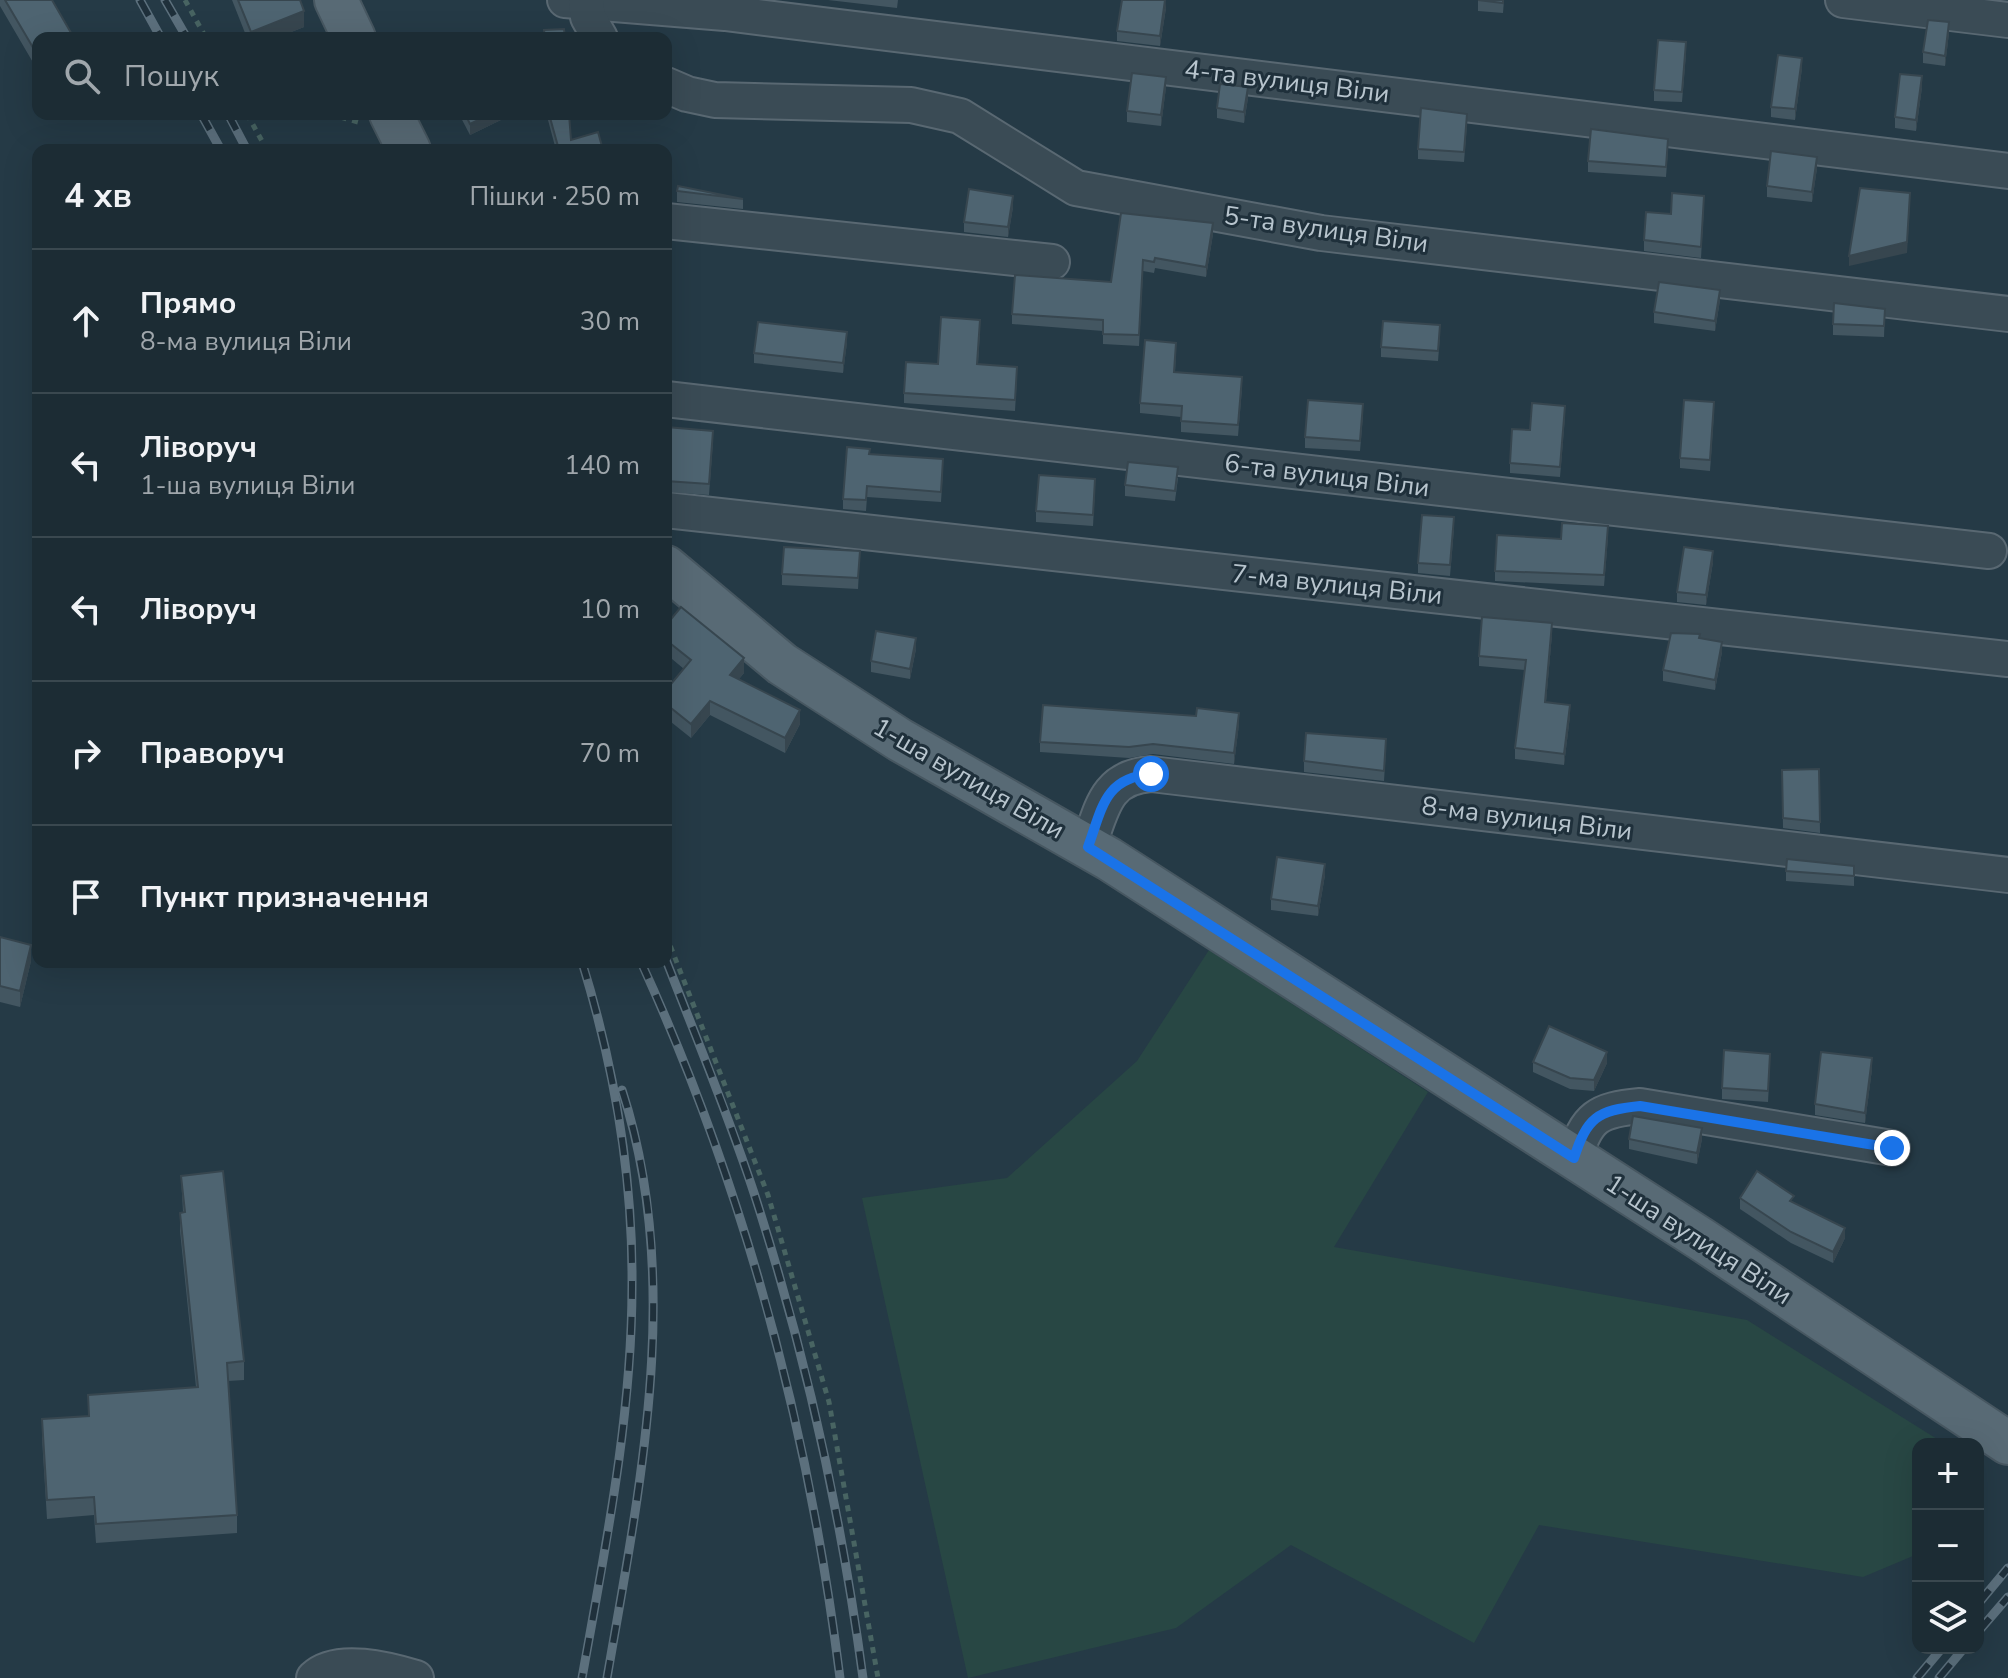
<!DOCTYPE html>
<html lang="uk">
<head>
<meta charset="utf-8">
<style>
  :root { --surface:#1c2c34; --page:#25343c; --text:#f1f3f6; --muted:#a0a7ac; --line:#3a484f }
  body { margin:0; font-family:"Nunito Sans",sans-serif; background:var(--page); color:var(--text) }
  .controls { position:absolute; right:24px; bottom:24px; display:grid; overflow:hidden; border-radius:16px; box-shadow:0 8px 32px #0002 }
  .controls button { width:72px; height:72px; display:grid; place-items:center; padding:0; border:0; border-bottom:2px solid var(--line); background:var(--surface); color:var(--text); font:40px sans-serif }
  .stop { position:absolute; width:24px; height:24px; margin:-18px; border:6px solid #1a73e8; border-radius:50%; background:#fff }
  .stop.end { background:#1a73e8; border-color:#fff; box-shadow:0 2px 8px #0008 }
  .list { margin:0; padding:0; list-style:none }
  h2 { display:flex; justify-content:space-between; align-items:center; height:104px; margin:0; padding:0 32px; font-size:34px }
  h2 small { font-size:26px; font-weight:400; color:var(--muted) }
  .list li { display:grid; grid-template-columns:52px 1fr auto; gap:24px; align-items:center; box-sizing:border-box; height:144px; padding:0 32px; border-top:2px solid var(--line) }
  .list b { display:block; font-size:30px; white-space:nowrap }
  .list p { margin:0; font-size:26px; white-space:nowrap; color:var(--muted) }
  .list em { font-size:26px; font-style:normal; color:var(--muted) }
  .icon { flex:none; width:44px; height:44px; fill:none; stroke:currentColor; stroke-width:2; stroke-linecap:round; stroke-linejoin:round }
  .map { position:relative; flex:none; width:2008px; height:1678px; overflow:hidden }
  .search { position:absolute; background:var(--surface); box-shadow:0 8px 32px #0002; left:32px; top:32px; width:640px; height:88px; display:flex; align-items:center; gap:20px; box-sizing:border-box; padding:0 28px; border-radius:16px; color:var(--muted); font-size:30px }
  .panel { position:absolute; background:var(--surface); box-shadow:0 8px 32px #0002; left:32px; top:144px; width:640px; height:824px; border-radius:16px }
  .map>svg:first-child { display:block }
  .green { fill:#284744 }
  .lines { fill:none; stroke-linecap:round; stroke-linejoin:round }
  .minor-casing { stroke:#596872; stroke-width:38 }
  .major-casing { stroke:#475761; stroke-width:46 }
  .path { stroke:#486462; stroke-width:5; stroke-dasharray:6 6; stroke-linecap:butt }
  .minor { stroke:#3a4b55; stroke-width:34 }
  .major { stroke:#586a75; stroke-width:42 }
  .rail-casing { stroke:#5c707d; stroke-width:9 }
  .rail { stroke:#1f303b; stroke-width:6; stroke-dasharray:18; stroke-linecap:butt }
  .wall { fill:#435661 }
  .shaded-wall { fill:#37464f }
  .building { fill:#4e6471; stroke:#37464f; stroke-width:2 }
  .route { stroke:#1a73e8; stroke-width:10 }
  .labels { text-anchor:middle; stroke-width:6; stroke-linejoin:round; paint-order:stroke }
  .street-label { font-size:26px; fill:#b8c5ce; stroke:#1f303b }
</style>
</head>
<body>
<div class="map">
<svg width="2008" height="1678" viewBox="0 0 2008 1678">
  <rect width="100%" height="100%" fill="#253a46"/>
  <polygon class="green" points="1209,950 1428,1092 1334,1247 1747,1320 1945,1444 1918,1444 1918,1549 1913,1556 1863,1577 1539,1525 1474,1643 1291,1545 1176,1628 968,1678 862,1198 1007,1178 1137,1061"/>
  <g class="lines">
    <g class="minor-casing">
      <g id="minor">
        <polyline points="565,0 725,13 2008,171"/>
        <polyline points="1843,0 2008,20"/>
        <polyline points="586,2 588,17 600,38"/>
        <polyline points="666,85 687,94 715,100 911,105 960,116 1076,188 1321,233 2008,314"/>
        <polyline points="666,221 1052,262"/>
        <polyline points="666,399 1989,551"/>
        <polyline points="666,510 2008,659"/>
        <path d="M1088,847C1102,809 1105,777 1151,774L2008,875"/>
        <path d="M1574,1158C1587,1117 1597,1110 1640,1106L1892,1148"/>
        <path d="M314,1678C337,1656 389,1670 416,1678"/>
      </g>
    </g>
    <g class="major-casing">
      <g id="major">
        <polyline points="336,0 354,38"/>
        <polyline points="391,114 409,150"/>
        <polyline points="666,567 782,664 900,740 1109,859 1701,1239 2008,1443"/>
      </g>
    </g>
    <g class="path">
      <polyline points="185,0 206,38"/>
      <polyline points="247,114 267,150"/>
      <polyline points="329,114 358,122"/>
      <polyline points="666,935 768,1195 829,1402 878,1678"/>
    </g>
    <use href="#minor" class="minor"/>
    <use href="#major" class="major"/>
    <g class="rail-casing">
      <g id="rail">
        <polyline points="140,0 161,38"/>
        <polyline points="165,0 187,38"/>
        <polyline points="201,114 221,150"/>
        <polyline points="228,114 247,150"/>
        <path d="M666,960C696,1037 728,1114 754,1193C805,1351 841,1513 863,1678"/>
        <path d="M582,962C614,1066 633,1176 632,1286C632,1417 605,1549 582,1678"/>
        <path d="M641,962C745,1189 809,1430 840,1678"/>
        <polyline points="1978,1604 2008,1568"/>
        <polyline points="1978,1632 2008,1597"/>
        <path d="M607,1678C640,1486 684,1281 622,1090"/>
        <polyline points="1917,1678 1942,1648"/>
        <polyline points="1939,1678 1964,1648"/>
      </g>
    </g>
    <use href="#rail" class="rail"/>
  </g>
  <g class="wall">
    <polygon points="0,0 52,0 38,38 38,71 0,6"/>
    <polygon points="232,0 300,0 304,27 276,38 247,38"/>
    <polygon points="828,0 898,0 897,8"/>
    <polygon points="1478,0 1504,0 1503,13 1478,11"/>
    <polygon points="1166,8 1160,46 1117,41 1117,31"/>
    <polygon points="1949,33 1945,66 1923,63 1923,52"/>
    <polygon points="1686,53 1682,102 1654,101 1654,90"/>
    <polygon points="1802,68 1795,120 1771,117 1771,107"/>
    <polygon points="1166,87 1161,126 1127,122 1127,111"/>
    <polygon points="1922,87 1916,131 1895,128 1895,117"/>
    <polygon points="1248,98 1244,123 1217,118 1217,108"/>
    <polygon points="459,114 505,114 505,118 470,135"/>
    <polygon points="548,114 569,114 571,140 603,150 556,150 548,120"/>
    <polygon points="1467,124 1464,162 1418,159 1418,149"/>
    <polygon points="1668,149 1666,177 1588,172 1588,161"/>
    <polygon points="1817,168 1812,202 1767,197 1767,186"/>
    <polygon points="677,191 743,199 743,209 677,202"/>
    <polygon points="1704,206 1701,258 1644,251 1644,240 1671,214"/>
    <polygon points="1013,207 1008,237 964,232 964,222"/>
    <polygon points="1121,213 1213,234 1206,277 1155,268 1154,273 1143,271 1139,346 1103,344 1103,331 1012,324 1012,314 1111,282"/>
    <polygon points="1720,300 1715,331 1654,323 1654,312"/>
    <polygon points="1885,309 1884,337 1833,335 1833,324"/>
    <polygon points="980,331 978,364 1017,377 1015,411 904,403 904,393"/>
    <polygon points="1440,336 1438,361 1381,357 1381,347"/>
    <polygon points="847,342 843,373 754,363 754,353"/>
    <polygon points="1176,353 1175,372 1242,388 1238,436 1181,432 1181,417 1140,413 1140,403"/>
    <polygon points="1714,412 1710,471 1680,468 1680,458"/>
    <polygon points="1363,415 1360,451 1305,448 1305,437"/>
    <polygon points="1565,416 1560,477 1510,473 1510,463 1530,430"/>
    <polygon points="666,427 713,441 709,495 666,492"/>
    <polygon points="870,454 943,470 941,502 867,497 866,511 843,509 843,499"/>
    <polygon points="1178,478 1175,501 1125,496 1125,485"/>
    <polygon points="1095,490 1093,526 1036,522 1036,511"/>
    <polygon points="1454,528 1450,576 1418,573 1418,563"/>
    <polygon points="1608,537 1604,586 1495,581 1495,571 1561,539"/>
    <polygon points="860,551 858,589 782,585 782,574"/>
    <polygon points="1713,562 1706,605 1677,602 1677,592"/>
    <polygon points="666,625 744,673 739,679 800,724 785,753 710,715 691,738 666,718 666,690 684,669 666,654"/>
    <polygon points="1552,634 1546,702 1570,716 1564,765 1515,759 1515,748 1525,670 1479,666 1479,656"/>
    <polygon points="1700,638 1722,652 1715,690 1663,681 1663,670"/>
    <polygon points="916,649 910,679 871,672 871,661"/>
    <polygon points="1239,724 1234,764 1153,754 1129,758 1040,752 1040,742"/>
    <polygon points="1386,749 1384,781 1304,772 1304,761"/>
    <polygon points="1819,769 1820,833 1783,828 1782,770"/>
    <polygon points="1854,866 1854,886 1786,881 1786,871"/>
    <polygon points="1325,875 1318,916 1271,910 1271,899"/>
    <polygon points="0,937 31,961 20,1007 0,1002"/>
    <polygon points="1533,1062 1607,1063 1594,1091 1570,1089 1533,1072"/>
    <polygon points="1770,1064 1768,1102 1722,1099 1722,1088"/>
    <polygon points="1872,1069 1865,1123 1815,1115 1815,1104"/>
    <polygon points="1629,1139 1702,1139 1697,1164 1629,1149"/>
    <polygon points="181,1176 244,1361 244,1380 228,1381 237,1515 237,1533 96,1543 94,1515 47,1519 42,1438 42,1419 88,1416 88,1395 196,1387 180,1231 180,1213 183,1212"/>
    <polygon points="1740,1198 1794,1203 1845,1238 1833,1263 1791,1243 1740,1209"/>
  </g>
  <g class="shaded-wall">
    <polygon points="1166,0 1166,8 1160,46 1160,36"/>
    <polygon points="304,11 304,27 276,38 251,38 251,32"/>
    <polygon points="1949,22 1949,33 1945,66 1945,56"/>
    <polygon points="1802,58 1802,68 1795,120 1795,109"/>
    <polygon points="1922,76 1922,87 1916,131 1916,120"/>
    <polygon points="1166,77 1166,87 1161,126 1161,115"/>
    <polygon points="1248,87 1248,98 1244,123 1244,112"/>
    <polygon points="491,114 505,114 505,118 470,135 470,124"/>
    <polygon points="1817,157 1817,168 1812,202 1812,192"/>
    <polygon points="1013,196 1013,207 1008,237 1008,227"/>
    <polygon points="1910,204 1907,253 1849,266 1849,256"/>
    <polygon points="1213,223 1213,234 1206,277 1206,267"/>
    <polygon points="1720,290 1720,300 1715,331 1715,321"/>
    <polygon points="847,332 847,342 843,373 843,363"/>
    <polygon points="1713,551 1713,562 1706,605 1706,595"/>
    <polygon points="1552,623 1552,634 1545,712 1545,702"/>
    <polygon points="916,638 916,649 910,679 910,669"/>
    <polygon points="1722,642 1722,652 1715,690 1715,680"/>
    <polygon points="744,658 744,673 730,690 730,675"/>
    <polygon points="710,701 710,715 691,738 691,724"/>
    <polygon points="1570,705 1570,716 1564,765 1564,754"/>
    <polygon points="800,710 800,724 785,753 785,738"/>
    <polygon points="1239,713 1239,724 1234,764 1234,753"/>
    <polygon points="1325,864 1325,875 1318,916 1318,906"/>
    <polygon points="31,945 31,961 20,1007 20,991"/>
    <polygon points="1607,1052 1607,1063 1594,1091 1594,1080"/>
    <polygon points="1872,1058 1872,1069 1865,1123 1865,1113"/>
    <polygon points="1702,1128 1702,1139 1697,1164 1697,1153"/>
    <polygon points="1845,1228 1845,1238 1833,1263 1833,1252"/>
  </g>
  <g class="building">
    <polygon points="5,0 52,0 74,38 38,38 38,56"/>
    <polygon points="238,0 300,0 304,11 251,32"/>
    <polygon points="1122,0 1165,0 1160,36 1117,31"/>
    <polygon points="1478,0 1503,0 1503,3"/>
    <polygon points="1928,20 1949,22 1945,56 1923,52"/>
    <polygon points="564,29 565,38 545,38 544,30"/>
    <polygon points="1658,40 1686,42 1682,92 1654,90"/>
    <polygon points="1778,55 1802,58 1795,109 1771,107"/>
    <polygon points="1132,73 1166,77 1161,115 1127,111"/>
    <polygon points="1900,74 1922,76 1916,120 1895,117"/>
    <polygon points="1220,84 1248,87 1244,112 1217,108"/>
    <polygon points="1421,108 1467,114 1464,152 1418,149"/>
    <polygon points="465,114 491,114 470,124"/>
    <polygon points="549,114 569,114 571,140 598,132 603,150 559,150"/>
    <polygon points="1591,129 1668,139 1666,167 1588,161"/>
    <polygon points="1771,151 1817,157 1812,192 1767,186"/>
    <polygon points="678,186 743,199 677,191"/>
    <polygon points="1860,188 1910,193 1907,242 1849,256"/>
    <polygon points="969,189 1013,196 1008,227 964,222"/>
    <polygon points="1672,193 1704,196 1701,247 1644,240 1646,212 1671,214"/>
    <polygon points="1121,213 1213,223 1206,267 1155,258 1154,262 1143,260 1139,335 1103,334 1103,320 1012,314 1015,275 1111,282"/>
    <polygon points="1659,282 1720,290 1715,321 1654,312"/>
    <polygon points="1834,303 1885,309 1884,326 1833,324"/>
    <polygon points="941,317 980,320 977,364 1017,367 1015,400 904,393 906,362 938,364"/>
    <polygon points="1383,321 1440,325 1438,351 1381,347"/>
    <polygon points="758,322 847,332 843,363 754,353"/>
    <polygon points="1145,340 1176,343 1174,372 1242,377 1238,425 1181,421 1182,406 1140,403"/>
    <polygon points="1308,400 1363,404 1360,441 1305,437"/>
    <polygon points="1684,400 1714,402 1710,460 1680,458"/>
    <polygon points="1532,403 1565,406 1560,467 1510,463 1512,429 1530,430"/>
    <polygon points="666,427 713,431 709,484 666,481"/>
    <polygon points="847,447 870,449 869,454 943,459 941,492 867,486 866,500 843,499"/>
    <polygon points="1128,462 1178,467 1175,491 1125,485"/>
    <polygon points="1039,475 1095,479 1093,515 1036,511"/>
    <polygon points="1422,515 1454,517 1450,565 1418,563"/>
    <polygon points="1562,523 1608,526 1604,575 1495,571 1497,535 1561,539"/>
    <polygon points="784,547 860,551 858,578 782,574"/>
    <polygon points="1684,547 1713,551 1706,595 1677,592"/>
    <polygon points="681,607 744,658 730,675 800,710 785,738 710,701 691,724 666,704 666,690 691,660 666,640 666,625"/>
    <polygon points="1482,617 1552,623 1545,702 1570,705 1564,754 1515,748 1526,660 1479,656"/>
    <polygon points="876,631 916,638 910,669 871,661"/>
    <polygon points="1671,633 1700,634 1699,638 1722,642 1715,680 1663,670"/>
    <polygon points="1043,705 1196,716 1197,708 1239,713 1234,753 1153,744 1129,747 1040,742"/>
    <polygon points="1306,733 1386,739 1384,771 1304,761"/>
    <polygon points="1819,769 1820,822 1783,818 1782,770"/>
    <polygon points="1277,857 1325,864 1318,906 1271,899"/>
    <polygon points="1787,859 1854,866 1854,876 1786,871"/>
    <polygon points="0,937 31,945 20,991 0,986"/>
    <polygon points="1549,1026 1607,1052 1594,1080 1570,1078 1533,1062"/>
    <polygon points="1724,1050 1770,1054 1768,1091 1722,1088"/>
    <polygon points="1821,1052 1872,1058 1865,1113 1815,1104"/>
    <polygon points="1633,1116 1702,1128 1697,1153 1629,1139"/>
    <polygon points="223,1171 244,1361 227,1363 237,1515 96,1524 94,1497 47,1500 42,1419 89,1416 88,1395 198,1387 180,1213 185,1212 181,1176"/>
    <polygon points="1757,1171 1794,1196 1790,1201 1845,1228 1833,1252 1791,1232 1740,1198"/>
  </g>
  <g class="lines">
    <path class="route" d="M1151,774C1104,778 1102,809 1088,847L1574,1158C1587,1118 1597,1110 1640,1106L1892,1148"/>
  </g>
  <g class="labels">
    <g class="street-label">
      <text transform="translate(1287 81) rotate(7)" y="9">4-та вулиця Віли</text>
      <text transform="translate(1326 229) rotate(8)" y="9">5-та вулиця Віли</text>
      <text transform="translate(1327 475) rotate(7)" y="9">6-та вулиця Віли</text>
      <text transform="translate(1337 584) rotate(6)" y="9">7-ма вулиця Віли</text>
      <text transform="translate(969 778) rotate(30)" y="9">1-ша вулиця Віли</text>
      <text transform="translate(1527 818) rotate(7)" y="9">8-ма вулиця Віли</text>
      <text transform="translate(1699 1239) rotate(33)" y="9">1-ша вулиця Віли</text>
    </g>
  </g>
</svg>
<div class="controls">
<button>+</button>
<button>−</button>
<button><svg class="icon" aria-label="layers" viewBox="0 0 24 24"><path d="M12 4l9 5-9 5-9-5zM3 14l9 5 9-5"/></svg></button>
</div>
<div class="stop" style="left:1151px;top:774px"></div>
<div class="stop end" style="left:1892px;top:1148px"></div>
<div class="search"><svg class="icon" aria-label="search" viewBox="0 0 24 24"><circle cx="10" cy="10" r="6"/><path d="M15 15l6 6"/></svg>Пошук</div>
<section class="panel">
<h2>4 хв<small>Пішки · 250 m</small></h2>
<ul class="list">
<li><svg class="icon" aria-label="ahead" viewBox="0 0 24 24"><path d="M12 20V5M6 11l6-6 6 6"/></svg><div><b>Прямо</b><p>8-ма вулиця Віли</p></div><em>30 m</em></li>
<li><svg class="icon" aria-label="left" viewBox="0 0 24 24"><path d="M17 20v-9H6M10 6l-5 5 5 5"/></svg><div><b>Ліворуч</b><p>1-ша вулиця Віли</p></div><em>140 m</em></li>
<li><svg class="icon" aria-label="left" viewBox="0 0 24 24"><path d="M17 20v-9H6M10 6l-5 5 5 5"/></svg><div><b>Ліворуч</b></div><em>10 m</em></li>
<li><svg class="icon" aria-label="right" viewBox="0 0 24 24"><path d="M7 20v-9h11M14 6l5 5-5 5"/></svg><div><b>Праворуч</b></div><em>70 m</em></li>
<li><svg class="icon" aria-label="arrive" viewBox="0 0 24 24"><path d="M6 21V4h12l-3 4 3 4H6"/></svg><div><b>Пункт призначення</b></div></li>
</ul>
</section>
</div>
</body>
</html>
